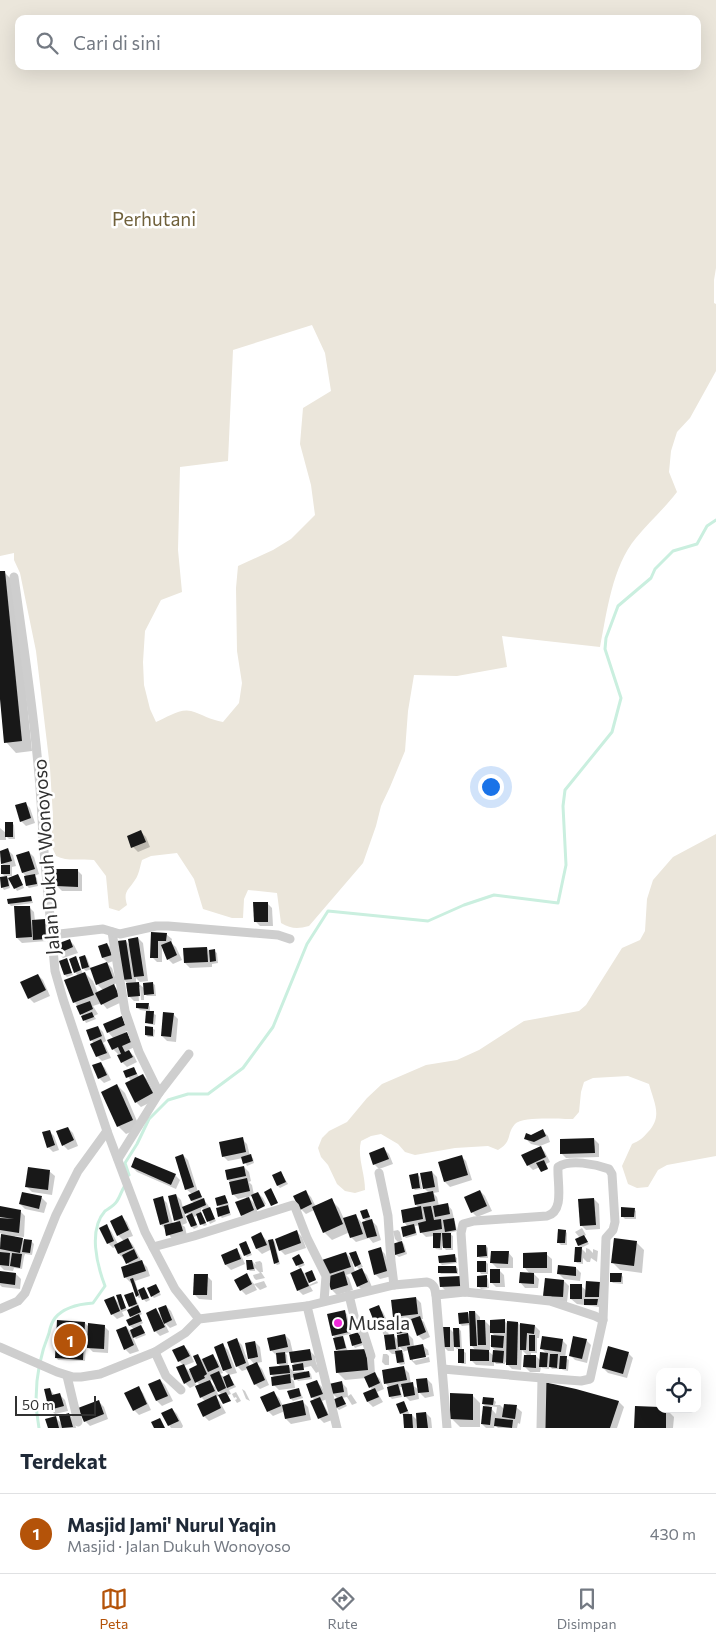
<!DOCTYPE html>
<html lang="id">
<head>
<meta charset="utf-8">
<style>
  :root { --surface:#fff; --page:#f6f6f7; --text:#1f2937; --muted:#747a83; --line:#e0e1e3; --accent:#b45309 }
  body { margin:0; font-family:Commissioner,sans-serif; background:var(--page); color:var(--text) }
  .controls { position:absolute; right:15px; bottom:15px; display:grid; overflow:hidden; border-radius:10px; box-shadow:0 5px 20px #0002 }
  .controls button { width:45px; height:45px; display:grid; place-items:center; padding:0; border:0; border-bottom:1px solid var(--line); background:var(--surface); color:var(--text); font:25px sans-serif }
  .scale { position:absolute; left:15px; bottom:12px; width:81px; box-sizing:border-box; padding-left:5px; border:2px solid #313131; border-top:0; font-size:14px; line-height:18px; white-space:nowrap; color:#313131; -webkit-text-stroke:4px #fff; paint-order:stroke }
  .you { position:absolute; left:490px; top:786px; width:18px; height:18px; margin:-12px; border:4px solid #fff; border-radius:50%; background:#1a73e8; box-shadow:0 0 0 8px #1a73e833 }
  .badge { display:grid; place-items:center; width:32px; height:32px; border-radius:50%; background:var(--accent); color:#fff; font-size:16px; font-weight:700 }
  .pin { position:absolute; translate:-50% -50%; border:2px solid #fff; box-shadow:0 1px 5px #0006 }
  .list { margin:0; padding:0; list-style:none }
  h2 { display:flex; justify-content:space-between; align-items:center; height:65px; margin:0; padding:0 20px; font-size:21px }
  h2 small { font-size:16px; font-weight:400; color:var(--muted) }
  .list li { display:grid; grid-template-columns:32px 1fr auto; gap:15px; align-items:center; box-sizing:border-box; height:80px; padding:0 20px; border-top:1px solid var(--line) }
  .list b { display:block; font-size:19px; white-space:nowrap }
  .list p { margin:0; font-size:16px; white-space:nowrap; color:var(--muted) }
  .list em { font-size:16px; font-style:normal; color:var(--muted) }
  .icon { flex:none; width:28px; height:28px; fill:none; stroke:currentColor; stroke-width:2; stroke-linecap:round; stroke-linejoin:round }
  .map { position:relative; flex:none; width:716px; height:1428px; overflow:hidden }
  .search { position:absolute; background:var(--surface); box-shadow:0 5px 20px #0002; left:15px; right:15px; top:15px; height:55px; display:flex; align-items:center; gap:12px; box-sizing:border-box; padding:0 18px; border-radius:10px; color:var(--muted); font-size:19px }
  .sheet { height:145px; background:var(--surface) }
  nav { display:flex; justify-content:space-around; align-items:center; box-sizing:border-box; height:70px; border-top:1px solid var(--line); background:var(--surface); font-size:14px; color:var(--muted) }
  nav a { display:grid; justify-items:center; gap:2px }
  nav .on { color:var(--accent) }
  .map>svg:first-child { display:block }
  .green { fill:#ebe6db; fill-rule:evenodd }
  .shadow { fill:#0003; fill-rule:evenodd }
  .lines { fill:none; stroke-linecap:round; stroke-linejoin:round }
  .stream { stroke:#caefdf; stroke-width:3 }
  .building { fill:#181818 }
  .street { stroke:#cecece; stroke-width:9 }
  .poi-dot { fill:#f12adb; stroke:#fff; stroke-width:2 }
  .labels { text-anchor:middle; stroke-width:5; stroke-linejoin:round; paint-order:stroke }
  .park-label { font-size:19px; fill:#70613b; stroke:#fff }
  .street-label { font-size:19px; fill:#313131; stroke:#fff }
  .poi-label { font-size:19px; fill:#313131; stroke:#fff; text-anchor:start }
</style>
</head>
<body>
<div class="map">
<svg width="716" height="1428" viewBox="0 0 716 1428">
  <rect width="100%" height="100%" fill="#fff"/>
  <g class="green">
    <path d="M0,0H716V268L714,280V303L716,304V371L690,418L677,432L671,451L669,472L677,492C664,509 649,522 636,538C612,567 607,612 600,647L502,636L507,667L457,676L414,675L408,711L405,751L390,787L381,806L376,826L363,863L309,926C298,929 291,929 281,923L277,893L248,890L244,899L243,918H232L203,909L194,879L177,853L151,856L142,860C140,866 139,875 135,880C128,891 123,891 127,905L119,911L109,908L106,876L94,860C81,858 68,862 56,856L52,847V827L53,817L50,768L36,651L20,573L14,560V553L0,556ZM19,19H697V66H19ZM312,325L325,353L331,391L303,408L300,444L311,485L315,515L291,539L273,550L238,566L236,588L237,651L242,683L239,703L223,722C210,720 202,714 191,711C180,708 166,718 156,722L150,709L144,685L143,662L145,631L161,600L182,592L178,550L180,467L228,461L233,350Z"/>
    <path d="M716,834V1156L667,1165L658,1170L648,1187L637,1188L628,1184L622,1166L632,1144C639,1141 643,1138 648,1132C663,1116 654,1103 649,1084L628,1076L593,1078L584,1082L581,1092L579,1112L573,1119C561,1119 522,1116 515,1124C506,1134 513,1141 498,1150L488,1146L455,1148L415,1155L405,1152L398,1144L381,1134L371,1136L361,1141C357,1157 365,1173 365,1190L355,1193L345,1191L337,1184L328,1165L321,1157L318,1148L322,1138L329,1131L347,1122L367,1098L382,1084L426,1065L457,1060L479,1050L524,1021L579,1011L586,1005L622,948L640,940L645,931L647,899L653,880L673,857Z"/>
  </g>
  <g class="shadow">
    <polygon points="4,572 15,583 32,751 16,753 6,742 0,573"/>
    <polygon points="25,803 30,808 35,823 26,826 21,821"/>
    <polygon points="12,823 14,825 15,839 9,839 6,836 6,840 0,840 0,828 6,833"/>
    <polygon points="141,832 146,837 150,847 138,852 133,847"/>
    <polygon points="8,850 13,855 16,866 12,867 12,876 5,876 9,879 10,888 4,890 2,887 0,878 6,877 2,874 5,866 2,864 0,852"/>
    <polygon points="29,852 34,857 39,874 34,876 37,878 38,886 29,888 27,886 27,877 23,873"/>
    <polygon points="77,870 82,875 82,891 62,891 57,886"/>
    <polygon points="18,875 24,888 17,891 10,879"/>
    <polygon points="31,897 33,903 11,906 9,904"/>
    <polygon points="267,903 272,908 273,926 260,926 255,921"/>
    <polygon points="29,907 34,912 35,921 44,920 46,922 47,941 22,943 17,938"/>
    <polygon points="152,933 166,934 172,939 171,943 176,947 182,960 173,964 168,959 162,946 162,962 157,962 152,957"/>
    <polygon points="138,938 143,943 148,981 140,982 136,978 136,983 138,983 145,989 152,983 155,985 156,996 147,996 144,993 144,1000 141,1000 140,987 138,987 139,1001 134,1001 129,996 128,984 124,980 126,941 130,946"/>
    <polygon points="69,940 74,945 78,953 63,958 58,953"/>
    <polygon points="107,944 112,949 116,960 108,963 103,958 99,946"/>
    <polygon points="207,948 209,951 214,951 217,953 218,963 212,964 212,967 190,968 185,963"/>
    <polygon points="85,956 87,958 91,969 107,963 112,968 117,983 113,985 118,990 124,1001 107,1009 102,1003 93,1006 98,1014 94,1016 96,1019 86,1023 78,1006 74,1002 78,976 75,972 76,958 83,974 85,973 93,981 98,993 103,990 97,984 92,969 86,971 81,966 83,965"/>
    <polygon points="66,960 73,975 67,977 65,975"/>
    <polygon points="38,975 43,980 50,996 34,1003 29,998"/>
    <polygon points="148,1004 150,1007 150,1012 156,1015 155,1025 149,1024 146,1022 147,1011 140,1010 138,1008"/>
    <polygon points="173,1014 178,1019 176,1042 167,1041 162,1036"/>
    <polygon points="121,1018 126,1023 129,1030 125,1032 131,1039 135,1047 128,1050 134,1056 137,1062 127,1067 122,1062 118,1054 113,1049 114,1039 108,1032"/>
    <polygon points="98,1027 103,1032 106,1041 103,1043 105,1045 111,1058 102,1061 97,1056 94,1043 91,1040"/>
    <polygon points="152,1028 155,1030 154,1037 148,1037 146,1035"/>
    <polygon points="100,1063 105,1068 111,1080 104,1083 99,1078"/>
    <polygon points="134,1068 139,1077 143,1075 148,1080 157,1099 141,1107 136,1102 131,1081 125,1072"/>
    <polygon points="117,1085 125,1093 140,1128 126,1134 118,1126"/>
    <polygon points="68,1128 73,1133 78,1146 68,1150 63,1145"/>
    <polygon points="49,1131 54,1136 59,1150 53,1152 48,1147"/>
    <polygon points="543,1131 548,1136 550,1142 540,1146 531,1144 526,1139"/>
    <polygon points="242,1139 247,1144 250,1156 253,1158 254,1163 247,1166 243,1158 228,1161 223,1156"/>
    <polygon points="594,1139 599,1144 599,1157 566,1158 561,1153"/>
    <polygon points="540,1147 545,1152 550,1162 546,1164 548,1168 542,1171 540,1167 533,1170 528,1165"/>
    <polygon points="384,1149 389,1154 393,1164 379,1169 374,1164"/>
    <polygon points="183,1155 188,1160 198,1192 208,1205 216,1221 210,1224 203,1208 201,1209 201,1214 207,1225 204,1226 201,1224 198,1215 194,1217 198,1227 194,1229 192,1227 189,1216 184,1210 187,1223 182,1225 185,1227 187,1236 173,1240 161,1224 162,1198 167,1203 173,1224 178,1223 175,1220 176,1195 181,1200 183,1208 194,1203 192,1201 192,1194 186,1189"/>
    <polygon points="461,1156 466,1161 472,1180 450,1187 445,1182 440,1163"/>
    <polygon points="132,1167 175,1175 180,1180 176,1189 137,1172"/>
    <path d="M244,1167L249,1172L251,1181L249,1182L252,1185L254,1195L258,1193L263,1198L266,1204L259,1208V1210L255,1206L259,1215L247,1220L242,1215L246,1197L238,1199L233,1194L232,1183L228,1180ZM252,1196L256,1205L248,1197Z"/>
    <polygon points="49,1171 55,1176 52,1195 32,1192 27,1187"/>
    <polygon points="281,1172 288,1184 280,1188 278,1186"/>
    <polygon points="432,1172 437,1177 439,1192 433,1193 437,1197 439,1206 447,1204 452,1210 454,1219 453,1219 455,1222 457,1231 449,1233 453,1236 453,1250 446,1250 442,1246 442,1250 436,1249 434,1247 434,1236 426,1237 421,1232 420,1225 415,1226 417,1235 406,1238 404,1236 408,1227 404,1222 419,1208 416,1205 429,1193 424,1188"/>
    <polygon points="418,1175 420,1177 422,1189 415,1190 413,1188"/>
    <polygon points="480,1191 485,1196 492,1211 477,1217 472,1212"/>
    <polygon points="306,1192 311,1197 316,1207 331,1200 339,1208 344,1219 355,1215 362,1223 367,1222 364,1219 367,1210 371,1220 377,1226 381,1240 373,1243 369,1238 356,1242 351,1237 350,1232 332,1240 324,1232 314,1210 306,1214 301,1209"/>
    <polygon points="23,1193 42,1198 47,1203 44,1213 25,1209 20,1204"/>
    <polygon points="225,1196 229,1205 227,1206 229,1209 231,1215 222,1218 220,1216 221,1208 218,1205"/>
    <polygon points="594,1199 599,1204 600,1229 586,1230 581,1225"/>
    <polygon points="0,1208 20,1211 25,1216 24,1237 15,1236 14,1238 22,1239 25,1242 32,1242 34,1244 32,1255 25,1254 24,1257 22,1269 14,1268 13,1271 4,1270 0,1266 0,1237 1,1238 2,1234 0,1233"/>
    <polygon points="634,1209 636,1211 636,1219 625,1219 622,1216"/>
    <polygon points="122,1217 127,1222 133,1236 127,1238 133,1245 142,1262 147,1267 150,1276 135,1281 138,1291 144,1289 146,1291 150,1300 146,1302 142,1297 139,1298 137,1296 133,1282 131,1283 126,1278 122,1268 130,1266 119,1254 116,1247 113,1248 108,1243 106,1226 111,1231 118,1244 124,1241 118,1235"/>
    <polygon points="582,1228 586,1235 584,1236 589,1244 581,1248 579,1246 580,1238 575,1232"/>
    <polygon points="398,1230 400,1232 402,1240 400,1241 404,1244 407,1254 399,1257 396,1255 399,1243 395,1239 393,1231"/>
    <polygon points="565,1231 567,1233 567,1245 561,1245 558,1242"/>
    <polygon points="297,1232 302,1237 306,1248 285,1255 280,1250"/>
    <polygon points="261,1234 267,1241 273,1240 275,1242 280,1264 277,1265 275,1263 272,1249 262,1254 257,1249 252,1238"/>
    <polygon points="246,1242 252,1255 247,1257 245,1255"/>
    <polygon points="636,1242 644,1250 642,1273 620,1270 613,1263"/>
    <polygon points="486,1246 488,1248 488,1258 480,1258 478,1256"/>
    <polygon points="586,1248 589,1249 593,1253 593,1249 598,1251 597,1262 591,1258 590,1262 587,1262 583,1258 583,1264 577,1263 575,1261 582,1249 586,1253"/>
    <polygon points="380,1249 385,1254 392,1276 380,1279 375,1274"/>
    <polygon points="236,1250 241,1255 245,1264 231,1270 226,1265 222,1255"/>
    <polygon points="355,1252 363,1267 360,1268 367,1275 372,1287 363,1291 358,1286 352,1273 346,1275 349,1278 353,1290 337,1295 332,1290 328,1274 346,1253 351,1258 355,1272 360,1270 356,1266"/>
    <polygon points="508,1252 513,1258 513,1268 497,1268 504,1275 505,1287 496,1287 491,1282 499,1270 492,1263"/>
    <polygon points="546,1254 552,1259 552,1273 533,1273 539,1279 538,1288 525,1288 520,1282 530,1274 525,1268"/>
    <polygon points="299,1256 305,1265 299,1268 294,1258"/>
    <polygon points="454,1256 457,1258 457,1263 442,1265 440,1263"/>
    <polygon points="252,1261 256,1265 255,1262 260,1261 262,1263 263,1272 261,1272 265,1278 256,1280 254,1278 253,1275 260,1273 255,1268 255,1271 250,1271 248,1269"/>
    <polygon points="486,1262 488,1264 488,1274 481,1274 479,1271"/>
    <polygon points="456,1267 458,1269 458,1274 441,1274 439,1272"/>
    <polygon points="576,1268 581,1273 580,1281 564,1279 559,1274"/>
    <polygon points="301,1270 305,1274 312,1272 314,1274 316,1279 309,1282 309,1285 317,1281 318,1283 310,1286 313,1291 303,1295 298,1290"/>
    <polygon points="0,1273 16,1274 21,1279 20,1289 2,1287 0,1285"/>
    <polygon points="621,1274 623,1277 623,1284 613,1283 611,1281"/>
    <polygon points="247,1275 254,1284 264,1281 267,1287 260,1290 254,1284 257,1290 246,1295 241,1290"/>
    <polygon points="207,1276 212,1281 212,1300 199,1299 194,1294"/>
    <polygon points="486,1276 488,1279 489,1288 481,1289 478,1286"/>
    <polygon points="461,1277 466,1290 446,1291 441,1286"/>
    <polygon points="564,1281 569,1286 567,1302 550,1300 545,1295"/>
    <polygon points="599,1283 604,1288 603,1302 599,1302 599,1307 577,1304 571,1299 581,1286 587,1291"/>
    <polygon points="156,1285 161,1295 154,1298 152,1296"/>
    <polygon points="133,1293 139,1306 137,1306 142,1314 139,1316 143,1323 140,1325 146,1335 136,1339 132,1335 139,1351 130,1354 125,1349 126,1327 130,1331 134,1329 130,1326 133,1318 131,1316 132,1309 130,1306"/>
    <polygon points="121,1295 127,1310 122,1312 124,1316 117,1319 112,1314 113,1297 121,1305"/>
    <path d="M416,1298L421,1303L423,1319H421L424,1322L430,1337L423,1340L418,1335L412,1320L402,1321L406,1325L408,1334L413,1339L414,1347L422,1345L428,1350L429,1355L413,1358V1361L429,1357L430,1362L416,1365L411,1360L409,1350L402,1352L404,1354L405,1364L401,1365L398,1363L397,1354H392L387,1349L385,1336L383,1334L382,1328L376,1323L378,1307L383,1312L389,1325L387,1326L389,1336H394L399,1341L401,1335L398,1333L401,1323L394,1316ZM399,1346L404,1351L400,1352Z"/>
    <polygon points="166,1306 171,1311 177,1325 170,1328 164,1322 169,1332 160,1336 155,1331 156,1310 162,1316"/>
    <polygon points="344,1312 347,1314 351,1336 361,1336 363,1345 355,1348 353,1345 350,1334 341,1336 344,1339 348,1352 374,1358 375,1374 380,1379 384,1389 377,1392 383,1402 373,1407 368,1402 364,1394 372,1390 366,1378 345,1380 337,1372 340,1352 337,1350 334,1339 336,1339 333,1335"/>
    <path d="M475,1312L480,1317V1321H485L492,1328L504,1320L508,1325L518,1323L522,1327L535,1326L540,1331L539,1338H537V1353H531V1356H536L541,1361L547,1354L542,1349L562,1340L567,1345L565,1358L569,1360L568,1371L563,1370L559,1367V1369H552L549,1365V1369L542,1368L541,1367L540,1372H530L525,1367L528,1356L522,1350L521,1370L512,1369L505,1362V1364H496L494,1361V1366L476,1365L471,1360L476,1351L472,1346L471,1325L462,1326L460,1324L468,1313L471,1316ZM490,1331L495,1336L492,1345H490ZM490,1345L497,1352L494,1356L487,1350H490Z"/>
    <polygon points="85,1323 89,1327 104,1326 109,1331 108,1353 93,1352 86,1345 85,1361 58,1360 56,1357"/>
    <polygon points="449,1328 455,1334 459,1329 461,1331 462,1350 466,1353 466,1364 462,1364 460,1362 460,1349 457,1349 454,1346 454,1351 448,1351 443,1346"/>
    <polygon points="285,1335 290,1340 293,1353 310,1351 315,1356 316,1363 320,1371 316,1373 311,1366 294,1370 295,1365 292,1362 291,1352 285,1353 287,1355 288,1366 294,1372 305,1371 306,1373 309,1372 311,1374 312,1379 298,1381 295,1377 291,1378 294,1381 295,1388 279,1390 274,1385 274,1377 271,1374 281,1367 278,1364 277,1355 276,1355 271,1350"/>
    <polygon points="237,1340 242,1345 250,1367 255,1365 249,1358 255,1342 260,1347 262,1362 256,1363 262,1369 269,1385 260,1389 255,1384 248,1369 242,1371 237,1366"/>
    <polygon points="586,1340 591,1345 587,1363 575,1360 570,1355"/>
    <path d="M223,1345L228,1350L237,1373L229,1375L236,1387L229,1390L231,1394L228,1395L230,1400L222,1395L215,1388L219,1396L216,1397L220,1402L226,1413L209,1421L204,1416L205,1401L201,1397L200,1385L193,1378L196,1385L190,1388L185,1383L183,1365L179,1361L184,1346L189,1351L194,1362L184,1366L189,1371L199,1366L197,1355L202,1360L213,1356L218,1361L223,1373L220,1374L224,1377L229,1375L224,1370ZM213,1379L217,1389L209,1381Z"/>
    <polygon points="628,1353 633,1358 627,1378 608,1373 603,1368"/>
    <polygon points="383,1354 387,1354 389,1356 389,1365 385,1365 382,1362"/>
    <polygon points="404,1368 409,1373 411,1384 419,1390 427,1379 432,1384 434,1396 425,1398 418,1391 419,1399 410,1401 405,1396 403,1387 400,1387 402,1397 392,1399 390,1397 389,1387 386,1384 383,1371"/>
    <polygon points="160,1380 165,1385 173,1401 162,1406 157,1401 150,1385"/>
    <polygon points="317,1382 322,1387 327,1399 322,1401 332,1420 324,1423 319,1418 315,1400 312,1397"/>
    <polygon points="342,1383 347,1388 348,1396 351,1394 357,1403 352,1405 347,1397 342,1398 347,1406 339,1410 337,1408 338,1399 333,1394"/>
    <polygon points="138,1388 143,1393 151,1410 139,1415 134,1410"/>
    <polygon points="50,1389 55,1396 60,1395 65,1400 68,1411 55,1414 50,1409"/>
    <polygon points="242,1389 245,1391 250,1401 246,1399"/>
    <polygon points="299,1389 303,1398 293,1401 291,1399"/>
    <polygon points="576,1390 619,1402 624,1407 617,1428 544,1428"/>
    <polygon points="236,1392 241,1401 237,1403 235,1400 237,1399 236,1397 234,1398 232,1394"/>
    <polygon points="274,1393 279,1398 283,1406 303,1402 308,1407 311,1420 291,1424 286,1419 285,1411 273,1416 268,1411"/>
    <polygon points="472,1395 480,1403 480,1427 460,1427 452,1419"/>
    <path d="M493,1399L496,1402L495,1405H500L504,1409L516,1407L522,1412L520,1424L518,1423L517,1428H498L495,1425L494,1428H486L482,1424L487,1408L483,1404ZM489,1406L497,1407L496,1414Z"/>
    <polygon points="99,1402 104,1407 108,1419 90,1426 85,1421"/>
    <polygon points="404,1403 410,1415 412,1415 418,1421 426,1413 431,1418 432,1428 405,1428 404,1416 401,1413"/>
    <polygon points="172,1409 177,1414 183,1426 182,1428 171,1428 169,1425"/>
    <polygon points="660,1409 666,1409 674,1417 673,1428 635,1428"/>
    <polygon points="69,1414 74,1419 76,1428 49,1428 56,1418 62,1424"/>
  </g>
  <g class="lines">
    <g class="stream">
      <polyline points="129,1175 125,1163 137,1144 149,1119 168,1100 188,1094 208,1094 243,1068 273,1027 307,944 328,911 428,921 464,905 494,895 558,903 566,865 563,806 565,790 612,732 621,698 605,649 606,638 618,606 651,578 655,569 673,551 697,544 707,526 716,520"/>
      <path d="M39,1428C33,1396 37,1363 49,1333C50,1328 52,1322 55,1318C64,1307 79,1304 93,1303L105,1286C97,1265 88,1230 105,1211C109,1208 114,1206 117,1201C120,1197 121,1192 124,1187"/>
    </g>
  </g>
  <g class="building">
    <polygon points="0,571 5,571 22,741 4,743 0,699"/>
    <polygon points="26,802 31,818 20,822 15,805"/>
    <rect x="5" y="822" width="8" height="15"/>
    <polygon points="141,830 146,842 131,848 127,836"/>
    <polygon points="8,848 12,861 1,864 0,851"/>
    <polygon points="29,851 35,869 22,873 16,855"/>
    <rect x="1" y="865" width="9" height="9"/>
    <polygon points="56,869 78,869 78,887 56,886"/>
    <polygon points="18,874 23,885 14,889 8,878"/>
    <polygon points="35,874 37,884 26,886 24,876"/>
    <polygon points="7,876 9,886 1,888 0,877"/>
    <polygon points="31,896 32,901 8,904 7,899"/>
    <polygon points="253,902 268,902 268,922 254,922"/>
    <polygon points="14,906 30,906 32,937 16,938"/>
    <polygon points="45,919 46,939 33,940 32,920"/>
    <polygon points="151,932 167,933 166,941 158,941 158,958 150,958"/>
    <polygon points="138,937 144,976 134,977 128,939"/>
    <polygon points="70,939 73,947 57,954 54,945"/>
    <polygon points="126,940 132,979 122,980 117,941"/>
    <polygon points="171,941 177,955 167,960 161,945"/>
    <polygon points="107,943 112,955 102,958 98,946"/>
    <polygon points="207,947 208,962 184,963 183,948"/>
    <polygon points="215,949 216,961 210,962 209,950"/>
    <polygon points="85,955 89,967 82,969 79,957"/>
    <polygon points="76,956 81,970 74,973 69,959"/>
    <polygon points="67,958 72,973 64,975 59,961"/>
    <polygon points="107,962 113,978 96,985 90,968"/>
    <polygon points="85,972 94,995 73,1003 64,980"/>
    <polygon points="38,974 46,990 28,999 20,982"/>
    <polygon points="139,982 140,996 128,997 126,983"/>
    <polygon points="153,982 154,994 144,995 143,983"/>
    <polygon points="114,984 119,996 101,1005 95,993"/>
    <polygon points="90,1001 93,1009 80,1015 76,1006"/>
    <polygon points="136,1003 149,1003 148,1009 136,1008"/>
    <polygon points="146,1011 154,1011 153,1024 145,1023"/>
    <polygon points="92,1012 94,1017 83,1021 81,1016"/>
    <polygon points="163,1012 174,1013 171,1037 161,1036"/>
    <polygon points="122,1016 125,1025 107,1033 103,1024"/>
    <polygon points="98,1026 102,1036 90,1041 86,1030"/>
    <polygon points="145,1026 153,1027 153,1036 145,1035"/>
    <polygon points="127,1032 131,1042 122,1046 125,1052 129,1050 133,1057 121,1063 117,1055 121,1054 118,1047 112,1050 107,1040"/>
    <polygon points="101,1039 107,1053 96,1057 90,1044"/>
    <polygon points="101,1062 107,1075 98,1079 92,1065"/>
    <polygon points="134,1067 137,1074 126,1078 123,1071"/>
    <polygon points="143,1074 153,1093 135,1103 125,1083"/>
    <polygon points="117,1084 133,1120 117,1127 101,1092"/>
    <polygon points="68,1127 74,1140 62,1146 56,1131"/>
    <polygon points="543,1129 546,1136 534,1142 524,1139 526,1133 531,1135"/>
    <polygon points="50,1130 55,1145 47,1148 42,1132"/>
    <polygon points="243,1137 246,1152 222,1157 219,1142"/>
    <polygon points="594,1138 595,1153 560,1154 560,1139"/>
    <polygon points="541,1146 546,1157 527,1166 521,1155"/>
    <polygon points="384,1147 389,1159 373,1165 369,1153"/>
    <polygon points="183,1154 194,1187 185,1190 175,1157"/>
    <polygon points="251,1154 253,1161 243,1164 241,1157"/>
    <polygon points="462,1155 468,1175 444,1182 438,1162"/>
    <polygon points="135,1157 176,1174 171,1185 131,1167"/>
    <polygon points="544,1160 548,1169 541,1172 536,1163"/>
    <polygon points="244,1166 246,1176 227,1180 225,1170"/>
    <polygon points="28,1167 50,1170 48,1190 25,1187"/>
    <polygon points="281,1171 286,1182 277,1186 272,1175"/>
    <polygon points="432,1171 435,1187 423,1189 420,1173"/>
    <polygon points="418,1173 420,1188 412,1189 409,1175"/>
    <polygon points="247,1178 250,1191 232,1195 229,1182"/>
    <polygon points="271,1188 278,1203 271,1206 264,1192"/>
    <polygon points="199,1190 202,1197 191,1201 188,1195"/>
    <polygon points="306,1190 312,1204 300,1210 293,1196"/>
    <polygon points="480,1190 487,1206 471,1213 464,1197"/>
    <polygon points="433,1191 435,1201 415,1205 413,1195"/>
    <polygon points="22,1192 42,1196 39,1209 19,1204"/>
    <polygon points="258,1192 265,1206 257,1210 251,1195"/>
    <polygon points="176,1194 183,1218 174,1221 168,1196"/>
    <polygon points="225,1195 228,1203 217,1206 215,1198"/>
    <polygon points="163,1196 169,1222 160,1225 153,1199"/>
    <polygon points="249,1197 254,1210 241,1216 235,1202"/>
    <polygon points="204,1198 206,1205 185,1214 182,1207"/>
    <polygon points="332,1198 343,1224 323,1233 312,1207"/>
    <polygon points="594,1198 596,1225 580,1226 578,1199"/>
    <polygon points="448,1203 450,1214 435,1217 433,1206"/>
    <polygon points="228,1205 230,1213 218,1217 216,1208"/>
    <polygon points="0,1206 21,1210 19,1233 0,1230 0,1218 14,1219 0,1217"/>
    <polygon points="421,1206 423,1219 403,1223 401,1210"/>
    <polygon points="431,1206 434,1220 441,1219 442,1229 420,1233 418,1223 426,1221 423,1207"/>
    <polygon points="210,1207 215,1219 207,1222 202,1210"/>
    <polygon points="621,1207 635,1208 634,1217 621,1217"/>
    <polygon points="367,1209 370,1217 363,1219 360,1211"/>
    <polygon points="201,1212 206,1223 200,1225 196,1214"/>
    <polygon points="192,1213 197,1225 191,1227 186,1216"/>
    <polygon points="356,1214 363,1234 350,1238 343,1218"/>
    <polygon points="122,1215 129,1230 117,1236 110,1221"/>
    <polygon points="454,1218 456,1230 445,1232 443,1220"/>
    <polygon points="372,1219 377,1236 367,1238 362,1222"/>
    <polygon points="180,1221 183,1231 166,1236 164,1225"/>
    <polygon points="107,1224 114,1241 107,1244 99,1228"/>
    <polygon points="414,1224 416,1233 403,1237 401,1227"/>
    <polygon points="558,1229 566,1230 565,1243 557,1243"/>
    <polygon points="297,1230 301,1243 279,1251 275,1239"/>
    <polygon points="261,1232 267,1245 256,1249 251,1237"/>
    <polygon points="433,1233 441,1233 440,1248 433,1248"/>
    <polygon points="442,1233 451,1233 451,1248 443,1248"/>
    <polygon points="1,1234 23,1238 20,1253 0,1249"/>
    <polygon points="584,1235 588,1242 578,1246 575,1239"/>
    <polygon points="128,1238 133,1248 118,1254 114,1245"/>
    <polygon points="614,1238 637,1241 634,1266 611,1263"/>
    <polygon points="24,1239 32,1240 30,1253 22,1252"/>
    <polygon points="273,1239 279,1262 274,1264 268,1240"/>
    <polygon points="246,1241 251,1253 244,1256 239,1244"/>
    <polygon points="402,1241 405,1252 395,1255 392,1244"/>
    <polygon points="477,1245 486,1245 487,1256 477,1257"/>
    <polygon points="381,1247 387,1271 374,1275 368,1251"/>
    <polygon points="575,1247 582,1247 581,1262 574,1262"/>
    <polygon points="237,1248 241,1259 225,1265 221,1255"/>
    <polygon points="134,1249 138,1258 126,1264 122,1255"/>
    <polygon points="356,1251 361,1264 355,1267 349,1253"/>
    <polygon points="491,1251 509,1251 508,1264 490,1263"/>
    <polygon points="0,1252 10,1253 9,1266 0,1265"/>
    <polygon points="346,1252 351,1267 326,1275 322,1260"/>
    <polygon points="547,1252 547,1268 523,1268 523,1253"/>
    <polygon points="12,1253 22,1254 20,1268 10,1266"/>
    <polygon points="299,1254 304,1263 296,1266 292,1258"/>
    <polygon points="455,1254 456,1262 439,1263 438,1256"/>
    <polygon points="142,1260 146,1271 124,1278 121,1267"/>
    <polygon points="246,1260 252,1260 254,1269 247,1270"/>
    <rect x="477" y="1261" width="9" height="11"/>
    <polygon points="558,1265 576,1267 576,1276 557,1274"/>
    <polygon points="438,1266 456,1266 457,1273 438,1273"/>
    <polygon points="301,1268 309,1286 297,1291 290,1273"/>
    <polygon points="362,1268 368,1282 357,1287 351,1273"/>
    <rect x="490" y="1269" width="10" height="14"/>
    <polygon points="312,1270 316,1280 309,1283 305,1273"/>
    <polygon points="0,1271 16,1273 15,1285 0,1283"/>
    <polygon points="344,1271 348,1285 331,1290 327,1277"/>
    <polygon points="520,1272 534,1273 534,1284 519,1283"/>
    <polygon points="247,1273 252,1284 240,1291 234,1280"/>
    <polygon points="610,1273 622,1273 621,1282 610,1282"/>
    <polygon points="194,1274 208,1274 207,1295 193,1295"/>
    <polygon points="487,1275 487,1287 477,1287 477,1276"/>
    <polygon points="461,1276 462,1286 440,1287 439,1277"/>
    <polygon points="133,1278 139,1295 136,1297 130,1279"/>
    <polygon points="545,1278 564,1280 563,1297 543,1296"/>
    <polygon points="586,1281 600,1282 599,1297 585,1297"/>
    <polygon points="156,1284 160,1292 151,1297 147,1288"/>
    <rect x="570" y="1284" width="12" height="15"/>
    <polygon points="144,1287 149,1298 142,1300 138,1290"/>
    <polygon points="133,1292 137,1304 129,1307 124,1295"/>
    <polygon points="121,1294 126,1308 121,1310 116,1295"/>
    <polygon points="114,1296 120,1311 111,1315 104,1300"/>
    <polygon points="416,1297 418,1314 393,1317 391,1300"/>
    <polygon points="584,1299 598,1299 597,1305 584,1305"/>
    <polygon points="138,1305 141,1312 130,1317 127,1310"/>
    <polygon points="166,1305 172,1320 164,1324 158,1308"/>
    <polygon points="379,1305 385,1320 375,1324 369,1309"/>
    <polygon points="156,1308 165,1327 154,1332 146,1313"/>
    <polygon points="345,1310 349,1332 332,1336 327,1314"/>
    <polygon points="469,1311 475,1311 477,1346 470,1346"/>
    <polygon points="468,1312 469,1323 459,1324 458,1313"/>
    <polygon points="139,1314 142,1321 129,1326 126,1320"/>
    <polygon points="420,1316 426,1332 417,1336 411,1319"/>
    <polygon points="505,1319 505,1333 490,1333 490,1320"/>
    <polygon points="57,1320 85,1322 83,1360 55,1358"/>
    <polygon points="477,1320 485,1320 486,1345 478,1345"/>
    <polygon points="404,1321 406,1332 397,1334 395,1323"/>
    <polygon points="507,1321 518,1322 517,1365 506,1365"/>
    <polygon points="88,1323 105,1325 104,1349 87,1348"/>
    <polygon points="520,1323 535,1325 534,1334 527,1333 526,1350 520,1350"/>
    <polygon points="141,1325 145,1333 133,1338 130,1330"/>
    <polygon points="126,1326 134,1345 124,1350 116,1330"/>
    <rect x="441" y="1327" width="9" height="20"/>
    <polygon points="453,1328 459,1328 460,1347 454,1347"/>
    <polygon points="359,1332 362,1343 352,1346 349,1335"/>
    <polygon points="408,1333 410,1345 398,1347 397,1335"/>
    <polygon points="285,1334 288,1347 270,1351 267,1338"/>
    <polygon points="394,1334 396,1349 386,1350 384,1335"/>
    <polygon points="491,1335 504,1336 503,1348 491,1347"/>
    <rect x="529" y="1335" width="6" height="16"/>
    <polygon points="343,1336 346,1348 336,1350 333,1338"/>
    <polygon points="542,1336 563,1339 561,1352 540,1349"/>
    <polygon points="573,1336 587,1339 582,1359 569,1356"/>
    <polygon points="237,1338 246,1363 236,1367 227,1342"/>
    <polygon points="255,1341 258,1357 248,1359 245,1343"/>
    <polygon points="223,1343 232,1368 223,1371 214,1347"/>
    <polygon points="423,1344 426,1357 410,1360 407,1347"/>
    <polygon points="184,1345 190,1356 178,1362 172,1350"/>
    <polygon points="608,1346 629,1352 623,1374 602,1368"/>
    <polygon points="310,1349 312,1360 291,1363 289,1352"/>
    <polygon points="366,1349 368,1370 336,1373 334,1351"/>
    <rect x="458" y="1349" width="6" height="14"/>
    <polygon points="470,1349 489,1350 489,1361 470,1361"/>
    <polygon points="402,1350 404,1362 397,1363 395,1351"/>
    <polygon points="493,1350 504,1351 503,1363 492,1362"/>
    <polygon points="285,1352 286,1363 277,1364 276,1353"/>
    <polygon points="540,1352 548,1353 547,1367 539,1367"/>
    <polygon points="198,1354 207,1374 204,1376 205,1378 195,1383 189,1369 197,1365 193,1356"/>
    <polygon points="213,1354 219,1367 208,1372 202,1359"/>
    <polygon points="550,1354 558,1354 557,1368 549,1367"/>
    <polygon points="524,1355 536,1355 536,1368 523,1367"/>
    <polygon points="560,1356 567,1356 566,1369 559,1369"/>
    <polygon points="257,1362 265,1380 254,1385 246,1367"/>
    <polygon points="303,1363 304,1370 293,1371 292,1365"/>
    <polygon points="184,1364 191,1380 184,1384 176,1367"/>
    <polygon points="289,1365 290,1373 270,1375 269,1367"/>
    <polygon points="404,1366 407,1380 384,1384 382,1370"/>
    <polygon points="219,1371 226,1388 218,1392 210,1375"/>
    <polygon points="309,1371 310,1377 294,1380 293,1374"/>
    <polygon points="375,1372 380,1383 369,1388 364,1377"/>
    <polygon points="229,1374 234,1385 227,1388 223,1377"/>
    <polygon points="290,1374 291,1383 272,1386 271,1377"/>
    <polygon points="427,1378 429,1392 418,1393 416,1379"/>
    <polygon points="160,1379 168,1396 156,1401 148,1384"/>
    <polygon points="210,1380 215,1391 200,1398 195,1386"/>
    <polygon points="317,1380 323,1394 311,1398 306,1384"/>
    <polygon points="342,1381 344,1392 331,1394 329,1384"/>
    <polygon points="413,1382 415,1395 404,1397 401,1384"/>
    <polygon points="544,1382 576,1389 619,1401 610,1428 543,1428"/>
    <polygon points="398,1384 401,1395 389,1397 387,1387"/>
    <polygon points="139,1386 147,1404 133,1411 124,1393"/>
    <polygon points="50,1388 52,1395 60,1393 64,1406 49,1410 44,1389"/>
    <polygon points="299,1388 301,1396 290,1399 287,1391"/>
    <polygon points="375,1388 379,1397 367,1402 363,1393"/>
    <polygon points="274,1391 281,1406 267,1412 260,1397"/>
    <polygon points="226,1392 231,1401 223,1404 218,1395"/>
    <polygon points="450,1393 473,1394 473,1420 450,1419"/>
    <polygon points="216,1395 221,1408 203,1417 197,1404"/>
    <polygon points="342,1396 346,1404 336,1408 332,1400"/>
    <polygon points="320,1397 328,1415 318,1419 310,1401"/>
    <polygon points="483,1397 494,1398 493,1405 482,1404"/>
    <polygon points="99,1400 104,1414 84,1422 78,1408"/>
    <polygon points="303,1400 306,1415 285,1419 282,1405"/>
    <polygon points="404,1401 408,1411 400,1414 396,1404"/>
    <polygon points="504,1404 517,1405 515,1419 502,1417"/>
    <polygon points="483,1406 492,1407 490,1425 481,1424"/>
    <polygon points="635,1406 660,1407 660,1409 666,1409 666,1428 634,1428"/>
    <polygon points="172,1408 179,1421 168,1426 161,1413"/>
    <polygon points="426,1412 428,1428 417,1428 416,1413"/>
    <polygon points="69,1413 73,1427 62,1428 59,1416"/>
    <polygon points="403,1414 412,1414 413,1428 404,1428"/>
    <polygon points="56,1416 59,1428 48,1428 45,1419"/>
    <polygon points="160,1418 165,1428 154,1428 151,1422"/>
    <polygon points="495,1418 513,1420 512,1428 494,1426"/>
  </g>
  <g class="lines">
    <g class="street">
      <path d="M14,577C26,664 40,752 43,840L55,971L63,999L107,1131L145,1232L175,1289L199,1319"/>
      <polyline points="112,932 125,1011 139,1052 159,1093"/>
      <polyline points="51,935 103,929 120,934 156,926 168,926 278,935 290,939"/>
      <polyline points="118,1159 159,1093 189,1054"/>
      <polyline points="379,1173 388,1216 391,1261 394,1285"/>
      <polyline points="153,1247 194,1236 293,1205 295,1207 307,1238 326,1276 324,1301"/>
      <polyline points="349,1295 355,1320 364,1334 371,1356"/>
      <polyline points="436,1295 465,1292 550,1301 595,1316 603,1320"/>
      <polyline points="307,1306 337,1428"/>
      <polyline points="0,1309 18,1301 25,1293 56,1215 78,1171 107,1131"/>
      <path d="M0,1347L57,1372L73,1377H81L100,1374L155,1352L185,1333L199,1319L307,1306L394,1285L427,1282C434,1284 435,1288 436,1295L447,1428"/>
      <polyline points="155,1352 166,1376 181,1390"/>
      <path d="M443,1369L542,1378L581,1381L590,1379L603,1320L606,1238L613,1230L615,1222L612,1174L609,1169C595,1164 570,1159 558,1167C557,1183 565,1211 547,1216L474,1221L463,1224L461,1233L465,1292"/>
      <polyline points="67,1376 78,1422"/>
      <polyline points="541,1428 542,1378"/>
    </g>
  </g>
  <circle class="poi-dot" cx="338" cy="1323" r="5"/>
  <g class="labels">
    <g class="park-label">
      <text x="154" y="226">Perhutani</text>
    </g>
    <g class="street-label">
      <text transform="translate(46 857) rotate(-94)" y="7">Jalan Dukuh Wonoyoso</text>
    </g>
    <g class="poi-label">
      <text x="348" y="1330">Musala</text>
    </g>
  </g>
</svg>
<div class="controls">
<button><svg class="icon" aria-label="locate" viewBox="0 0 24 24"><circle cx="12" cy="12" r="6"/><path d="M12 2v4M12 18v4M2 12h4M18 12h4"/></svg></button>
</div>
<div class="scale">50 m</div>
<div class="you"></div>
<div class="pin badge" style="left:70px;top:1340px">1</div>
<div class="search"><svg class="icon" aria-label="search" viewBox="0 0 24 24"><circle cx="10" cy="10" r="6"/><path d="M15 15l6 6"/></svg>Cari di sini</div>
</div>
<section class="sheet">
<h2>Terdekat<small></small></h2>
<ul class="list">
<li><span class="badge">1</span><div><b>Masjid Jami' Nurul Yaqin</b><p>Masjid · Jalan Dukuh Wonoyoso</p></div><em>430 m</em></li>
</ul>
</section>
<nav>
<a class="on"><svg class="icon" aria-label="map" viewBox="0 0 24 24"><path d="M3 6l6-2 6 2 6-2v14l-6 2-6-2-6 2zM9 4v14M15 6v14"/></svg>Peta</a>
<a><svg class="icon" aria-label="directions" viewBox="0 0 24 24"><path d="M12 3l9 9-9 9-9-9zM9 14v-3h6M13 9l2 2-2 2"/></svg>Rute</a>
<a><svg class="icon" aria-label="saved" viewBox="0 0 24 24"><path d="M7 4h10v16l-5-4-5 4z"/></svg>Disimpan</a>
</nav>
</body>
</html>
